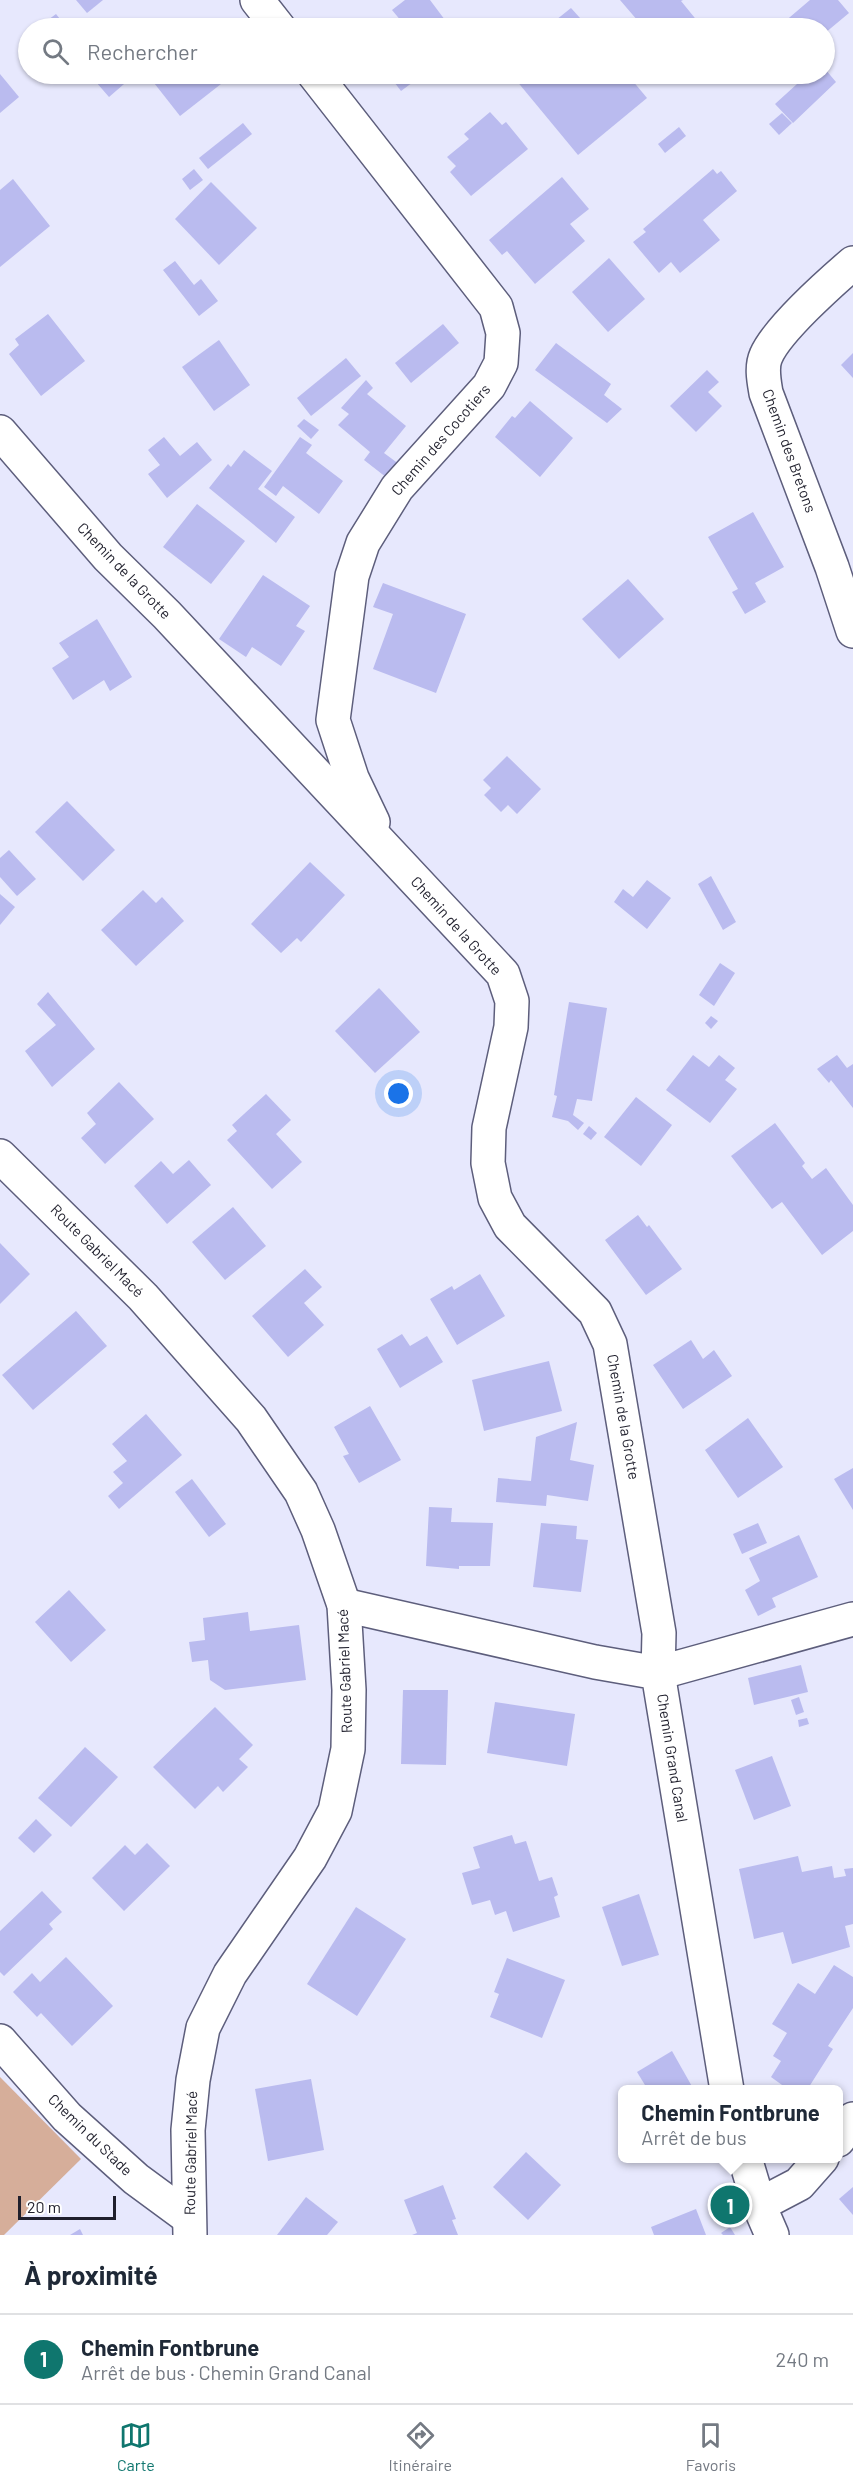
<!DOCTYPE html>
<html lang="fr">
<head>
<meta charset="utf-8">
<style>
  :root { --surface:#fff; --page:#f2f2f3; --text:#1f2937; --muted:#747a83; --line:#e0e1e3; --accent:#0f766e }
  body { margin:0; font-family:Barlow,sans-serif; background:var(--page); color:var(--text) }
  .scale { position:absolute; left:18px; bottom:15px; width:98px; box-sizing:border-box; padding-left:6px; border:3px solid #1f1f2c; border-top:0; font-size:16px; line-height:21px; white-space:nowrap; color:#1f1f2c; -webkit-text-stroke:4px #fff; paint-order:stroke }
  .you { position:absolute; left:399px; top:1094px; width:21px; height:21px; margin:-15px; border:4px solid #fff; border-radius:50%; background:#1a73e8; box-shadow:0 0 0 9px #1a73e833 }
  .badge { display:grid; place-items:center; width:39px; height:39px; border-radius:50%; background:var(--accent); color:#fff; font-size:20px; font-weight:700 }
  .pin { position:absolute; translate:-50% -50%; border:3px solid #fff; box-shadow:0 2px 6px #0006 }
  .popup { position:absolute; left:618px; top:2085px; width:225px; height:78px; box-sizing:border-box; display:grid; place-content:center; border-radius:9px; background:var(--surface); filter:drop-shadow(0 2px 4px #0005); font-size:20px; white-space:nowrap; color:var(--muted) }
  .popup b { font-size:22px; color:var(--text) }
  .popup::after { content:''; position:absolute; left:50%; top:100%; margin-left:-12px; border:12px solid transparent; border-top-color:var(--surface) }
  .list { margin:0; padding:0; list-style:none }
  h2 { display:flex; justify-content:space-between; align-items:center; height:78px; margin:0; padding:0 24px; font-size:26px }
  h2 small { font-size:20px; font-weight:400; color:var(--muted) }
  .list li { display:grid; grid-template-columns:39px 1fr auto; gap:18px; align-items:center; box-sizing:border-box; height:90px; padding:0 24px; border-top:2px solid var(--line) }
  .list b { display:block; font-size:22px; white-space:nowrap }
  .list p { margin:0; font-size:20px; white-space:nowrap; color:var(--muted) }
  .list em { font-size:20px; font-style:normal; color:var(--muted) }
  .icon { flex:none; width:33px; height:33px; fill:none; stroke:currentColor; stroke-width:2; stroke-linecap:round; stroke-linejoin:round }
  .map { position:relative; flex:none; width:853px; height:2235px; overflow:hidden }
  .search { position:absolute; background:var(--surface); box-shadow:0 2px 4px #0004; left:18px; right:18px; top:18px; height:66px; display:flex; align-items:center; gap:15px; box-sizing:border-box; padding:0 21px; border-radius:33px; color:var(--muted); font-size:22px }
  .sheet { height:168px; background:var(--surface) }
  nav { display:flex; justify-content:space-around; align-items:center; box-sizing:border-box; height:84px; border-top:2px solid var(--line); background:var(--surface); font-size:16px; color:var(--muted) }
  nav a { display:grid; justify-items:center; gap:3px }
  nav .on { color:var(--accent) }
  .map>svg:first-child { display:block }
  .green { fill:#d6ae9a }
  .building { fill:#babbef }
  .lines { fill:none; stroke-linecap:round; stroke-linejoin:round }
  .minor-casing { stroke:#5d5e7c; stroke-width:36 }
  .tertiary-casing { stroke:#5d5e7c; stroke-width:36 }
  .secondary-casing { stroke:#5d5e7c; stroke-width:36 }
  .minor { stroke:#fff; stroke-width:33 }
  .tertiary { stroke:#fff; stroke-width:33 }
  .secondary { stroke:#fff; stroke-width:33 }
  .labels { text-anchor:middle; stroke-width:6; stroke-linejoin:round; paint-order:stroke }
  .street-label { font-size:15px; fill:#1f1f2c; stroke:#fff }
</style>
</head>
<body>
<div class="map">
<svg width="853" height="2235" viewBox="0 0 853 2235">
  <rect width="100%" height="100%" fill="#e7e8fd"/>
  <polygon class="green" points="0,2077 81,2159 4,2235 0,2235"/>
  <g class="building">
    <polygon points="76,0 103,0 87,13"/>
    <polygon points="405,0 430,0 451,28 407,28 392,10"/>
    <polygon points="620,0 683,0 681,1 703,28 644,28"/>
    <polygon points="810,0 838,0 849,13 825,33 825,28 787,28 783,23"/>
    <polygon points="571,8 589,28 546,28"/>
    <polygon points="56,14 67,28 37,28"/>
    <polygon points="825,69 836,82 793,123 775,104 808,74 825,74"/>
    <polygon points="0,74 19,97 0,113"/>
    <polygon points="71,74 127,74 131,78 109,97 89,74 78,82"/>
    <polygon points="147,74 227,74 230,77 180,116"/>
    <polygon points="388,74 424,74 401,91"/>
    <polygon points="511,74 627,74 647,98 578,155"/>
    <polygon points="490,112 502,125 506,122 528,149 471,196 450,172 456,166 447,157 469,139 464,134"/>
    <polygon points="782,113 792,123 779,135 769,124"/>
    <polygon points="243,123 252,134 208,169 199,158"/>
    <polygon points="679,127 686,136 665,153 658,144"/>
    <polygon points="194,169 203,180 190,190 182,179"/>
    <polygon points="713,169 717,174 721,171 737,191 703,220 720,240 680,273 671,262 659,273 633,242 646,232 643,229"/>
    <polygon points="562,177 589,209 570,224 585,241 535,284 507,251 502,255 489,240"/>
    <polygon points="13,179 50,226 0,267 0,190"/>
    <polygon points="211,182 257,228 219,265 175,219"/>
    <polygon points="609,258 645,299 608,332 572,292"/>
    <polygon points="175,261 194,285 201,279 218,301 199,316 163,270"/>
    <polygon points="48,314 85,361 41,396 9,354 19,345 15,339"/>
    <polygon points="443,324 459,343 411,383 395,363"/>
    <polygon points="219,340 250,385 214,411 182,367"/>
    <polygon points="556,343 611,384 604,395 622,409 607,423 535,370"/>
    <polygon points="853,353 853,378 841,365"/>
    <polygon points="346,358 361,376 311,416 297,398"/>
    <polygon points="707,370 719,382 708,392 722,406 696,432 670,406"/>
    <polygon points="366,380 373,388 367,394 406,426 384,453 403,467 391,481 364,460 370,452 338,425 349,414 341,408"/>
    <polygon points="530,401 573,438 540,477 495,437 512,416 515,418"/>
    <polygon points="304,419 319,430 311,439 297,426"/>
    <polygon points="164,437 180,456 197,442 212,460 167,498 148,474 160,465 148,450"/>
    <polygon points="300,437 312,445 306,453 343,481 319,514 283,486 276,496 264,487"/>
    <polygon points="244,450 272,471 258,489 295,517 276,543 209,488 228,464 231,467"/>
    <polygon points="197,504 245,541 211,584 163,547"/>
    <polygon points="753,512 784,567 755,583 766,602 745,614 732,592 738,589 708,537"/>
    <polygon points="263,575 310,606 296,626 305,631 281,666 252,647 246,657 219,639"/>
    <polygon points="628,579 664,619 619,659 582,619"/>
    <polygon points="383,583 466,614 436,693 373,669 393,614 373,607"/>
    <polygon points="97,619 132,677 110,691 104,680 73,700 52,668 69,657 59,643"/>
    <polygon points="507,756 541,789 517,814 508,805 501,812 484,795 491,788 483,780"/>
    <polygon points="67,801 115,850 83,881 35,832"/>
    <polygon points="9,850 36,879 17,896 0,877 0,858"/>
    <polygon points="310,862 345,895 301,942 297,938 281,953 251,924"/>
    <polygon points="711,876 736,922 723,930 698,884"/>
    <polygon points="647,880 671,898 647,929 614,902 623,889 633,897"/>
    <polygon points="143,890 156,903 162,897 184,921 136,966 101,930"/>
    <polygon points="0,894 15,907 0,925"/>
    <polygon points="720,963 735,973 714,1006 699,995"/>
    <polygon points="379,988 420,1032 375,1073 335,1031"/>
    <polygon points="48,992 95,1049 52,1087 25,1051 56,1025 37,1004"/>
    <polygon points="569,1002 607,1008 592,1101 577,1099 573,1115 584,1123 578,1130 568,1121 552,1117 557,1096 554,1095"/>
    <polygon points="711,1016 718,1021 711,1029 705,1023"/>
    <polygon points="693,1055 709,1067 719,1055 735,1068 725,1080 737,1089 710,1123 666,1090"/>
    <polygon points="837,1055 847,1068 853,1064 853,1108 831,1080 829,1083 817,1069"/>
    <polygon points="119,1082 154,1119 105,1164 81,1138 96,1124 87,1113"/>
    <polygon points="266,1094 291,1120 276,1134 302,1162 272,1189 227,1140 237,1131 232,1125"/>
    <polygon points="636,1097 672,1125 641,1166 604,1137"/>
    <polygon points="775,1123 805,1163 802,1166 812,1179 826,1168 853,1205 853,1231 822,1255 782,1202 772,1209 731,1156"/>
    <polygon points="589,1126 597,1133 591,1140 583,1134"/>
    <polygon points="189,1160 211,1185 167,1224 134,1186 161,1161 173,1174"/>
    <polygon points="233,1207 266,1246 225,1280 192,1242"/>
    <polygon points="638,1215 647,1227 649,1225 682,1269 646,1295 605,1240"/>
    <polygon points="0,1243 30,1274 0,1304"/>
    <polygon points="305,1269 322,1287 304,1303 324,1325 288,1357 252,1316"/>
    <polygon points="480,1274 505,1316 457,1345 430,1299 452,1286 454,1290"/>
    <polygon points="76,1311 107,1346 33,1410 2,1375"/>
    <polygon points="402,1334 410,1346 427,1336 443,1362 400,1388 377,1349"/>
    <polygon points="691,1340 703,1359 714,1350 732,1376 683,1409 653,1365"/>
    <polygon points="549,1361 562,1411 484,1431 472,1380"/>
    <polygon points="370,1406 401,1460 359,1483 343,1456 349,1454 334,1427"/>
    <polygon points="146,1414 182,1455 119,1509 108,1496 123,1483 113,1472 127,1461 112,1444"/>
    <polygon points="748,1418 783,1467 738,1498 705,1450"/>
    <polygon points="577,1422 570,1460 594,1465 588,1501 547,1495 546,1506 496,1502 498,1478 531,1481 536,1437"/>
    <polygon points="853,1468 853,1510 834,1479"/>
    <polygon points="192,1479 226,1524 209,1537 175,1492"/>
    <polygon points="429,1507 452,1508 451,1522 493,1523 490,1566 459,1566 459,1569 426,1566"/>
    <polygon points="541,1523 577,1526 576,1539 588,1540 581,1592 533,1587"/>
    <polygon points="758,1523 767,1543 742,1554 733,1534"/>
    <polygon points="799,1535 818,1577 772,1598 776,1607 758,1616 745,1590 760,1581 749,1558"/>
    <polygon points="69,1590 106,1630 71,1662 35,1622"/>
    <polygon points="248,1612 250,1631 299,1625 306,1680 225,1690 210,1680 208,1660 192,1662 189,1642 205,1640 203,1618"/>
    <polygon points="801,1665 808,1692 754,1705 748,1678"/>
    <polygon points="403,1690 448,1690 446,1765 401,1764"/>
    <polygon points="799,1697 804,1712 796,1715 791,1700"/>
    <polygon points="495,1702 575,1714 567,1766 487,1753"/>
    <polygon points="215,1707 253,1745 239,1759 248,1767 223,1792 218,1786 195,1809 153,1767"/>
    <polygon points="807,1718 809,1724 799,1727 798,1720"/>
    <polygon points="85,1747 118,1777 71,1827 38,1798"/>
    <polygon points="772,1756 791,1806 754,1820 735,1770"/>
    <polygon points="36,1819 52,1835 34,1853 18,1838"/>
    <polygon points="512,1835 515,1844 526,1841 539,1881 552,1877 558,1895 554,1897 560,1917 513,1932 506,1911 495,1915 490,1900 472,1905 462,1873 480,1868 473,1847"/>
    <polygon points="147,1843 170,1866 124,1911 92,1878 125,1845 135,1855"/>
    <polygon points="798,1856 802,1872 832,1866 834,1878 846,1876 844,1869 853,1868 853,1924 845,1926 850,1947 792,1964 783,1932 754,1939 739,1869"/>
    <polygon points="42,1891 62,1912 49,1924 53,1929 4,1976 0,1972 0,1931"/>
    <polygon points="639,1894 659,1955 622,1966 602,1907"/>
    <polygon points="356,1907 406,1939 357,2016 307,1984"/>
    <polygon points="66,1957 113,2006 72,2046 41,2013 37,2017 13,1992 32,1973 40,1982"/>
    <polygon points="507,1958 565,1980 542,2038 490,2017 499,1994 494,1992"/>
    <polygon points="834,1965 853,1977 853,2008 828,2046 833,2049 807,2090 789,2090 771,2077 781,2061 773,2056 787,2033 772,2024 798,1983 815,1994"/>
    <polygon points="672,2051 694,2090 648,2090 637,2072"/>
    <polygon points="311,2079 324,2150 268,2161 255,2089"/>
    <polygon points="526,2152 561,2185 528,2220 493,2187"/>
    <polygon points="443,2185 456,2219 452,2220 458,2235 412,2235 417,2233 404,2200"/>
    <polygon points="853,2187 853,2215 839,2199"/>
    <polygon points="306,2197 338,2222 327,2235 277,2235"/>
    <polygon points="696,2209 706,2235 654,2235 651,2227"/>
    <polygon points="730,2227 735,2235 723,2235 721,2233"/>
    <polygon points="80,2229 83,2235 70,2235"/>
  </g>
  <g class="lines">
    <g class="minor-casing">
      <g id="minor">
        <polyline points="257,0 279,28"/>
        <polyline points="314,74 496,307 503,333 501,363 489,386 397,488 363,543 352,576 333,720 352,778 373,822"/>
        <path d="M853,263C831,282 777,330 766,356C761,367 764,381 766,393L832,567L853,631"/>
        <polyline points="0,432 108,557 167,615 503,974 512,1001 511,1027 489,1128 488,1163 495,1198 510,1226 595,1312 610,1344 659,1633 658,1673 853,1619"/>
        <polyline points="0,2041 67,2117 136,2179 189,2218"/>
        <polyline points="838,2140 853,2119"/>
        <polyline points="759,2205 799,2184 822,2158"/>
      </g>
    </g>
    <g class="tertiary-casing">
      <g id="tertiary">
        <polyline points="344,1605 595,1662 658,1673 727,2090"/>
        <polyline points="745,2158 759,2205 772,2235"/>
      </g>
    </g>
    <g class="secondary-casing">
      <polyline id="secondary" points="0,1156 143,1297 251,1419 301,1492 318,1530 344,1605 349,1690 348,1749 335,1811 310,1858 230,1974 203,2028 193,2080 188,2130 190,2235"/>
    </g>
    <use href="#minor" class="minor"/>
    <use href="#tertiary" class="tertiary"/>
    <use href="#secondary" class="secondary"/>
  </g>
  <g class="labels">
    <g class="street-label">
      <text transform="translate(441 440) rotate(-49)" y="5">Chemin des Cocotiers</text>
      <text transform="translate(789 451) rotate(70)" y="5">Chemin des Bretons</text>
      <text transform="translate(124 571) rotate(46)" y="5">Chemin de la Grotte</text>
      <text transform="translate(456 926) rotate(48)" y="5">Chemin de la Grotte</text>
      <text transform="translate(97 1251) rotate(45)" y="5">Route Gabriel Macé</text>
      <text transform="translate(623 1417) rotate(80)" y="5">Chemin de la Grotte</text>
      <text transform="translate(345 1671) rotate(-92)" y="5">Route Gabriel Macé</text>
      <text transform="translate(672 1758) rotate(81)" y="5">Chemin Grand Canal</text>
      <text transform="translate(90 2135) rotate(44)" y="5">Chemin du Stade</text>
      <text transform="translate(191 2153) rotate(-89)" y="5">Route Gabriel Macé</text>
    </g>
  </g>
</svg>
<div class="scale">20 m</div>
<div class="you"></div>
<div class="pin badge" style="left:730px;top:2205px">1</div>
<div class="popup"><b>Chemin Fontbrune</b>Arrêt de bus</div>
<div class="search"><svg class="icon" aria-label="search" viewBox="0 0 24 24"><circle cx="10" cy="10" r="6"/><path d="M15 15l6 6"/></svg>Rechercher</div>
</div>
<section class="sheet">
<h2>À proximité<small></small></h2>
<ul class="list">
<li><span class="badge">1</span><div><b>Chemin Fontbrune</b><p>Arrêt de bus · Chemin Grand Canal</p></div><em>240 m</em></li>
</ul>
</section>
<nav>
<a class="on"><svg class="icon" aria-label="map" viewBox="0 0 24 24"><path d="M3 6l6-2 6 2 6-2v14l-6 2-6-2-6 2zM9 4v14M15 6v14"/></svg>Carte</a>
<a><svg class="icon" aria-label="directions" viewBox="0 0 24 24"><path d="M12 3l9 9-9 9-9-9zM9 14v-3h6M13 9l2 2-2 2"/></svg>Itinéraire</a>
<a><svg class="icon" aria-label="saved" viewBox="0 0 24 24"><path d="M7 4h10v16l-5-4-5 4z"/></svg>Favoris</a>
</nav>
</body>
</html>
